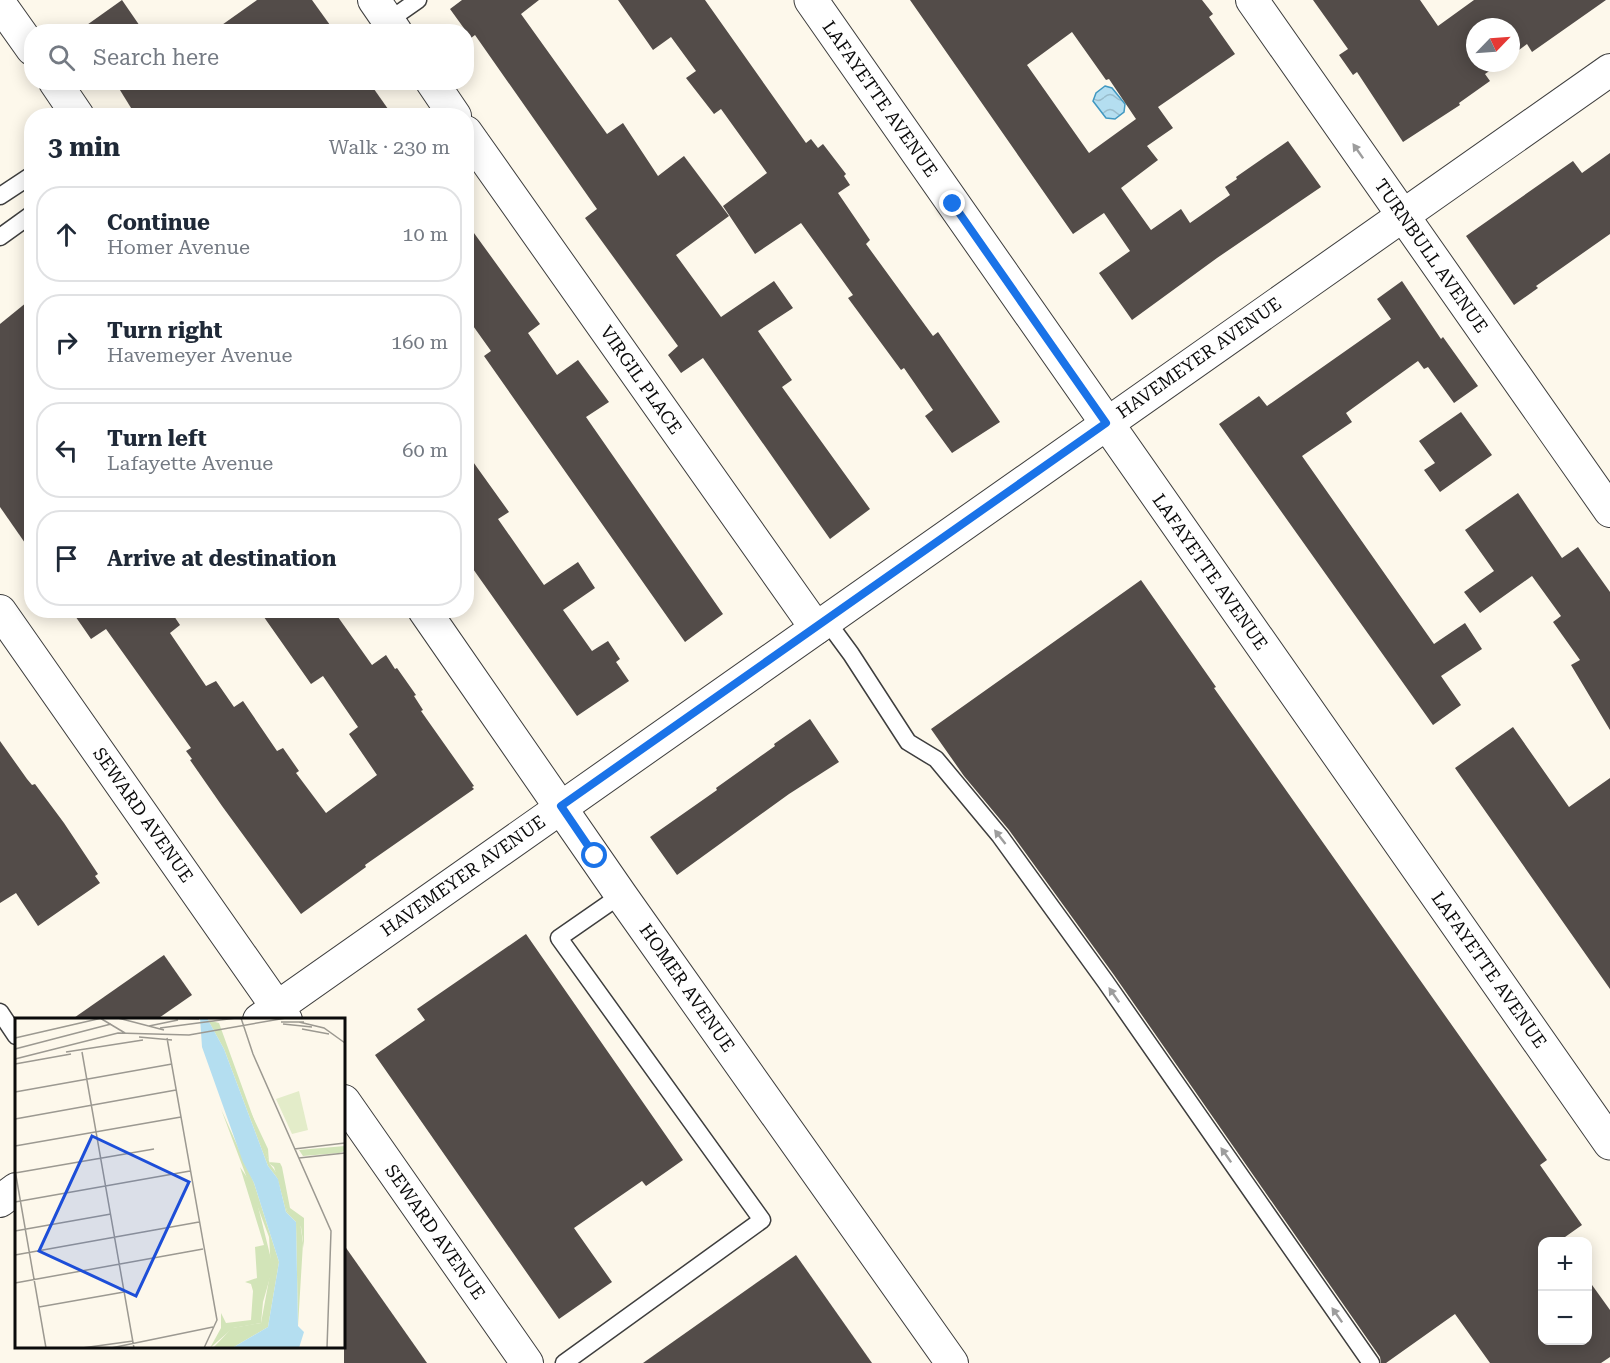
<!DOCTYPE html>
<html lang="en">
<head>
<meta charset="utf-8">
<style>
  :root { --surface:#fff; --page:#f6f6f7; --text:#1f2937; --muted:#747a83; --line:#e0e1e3 }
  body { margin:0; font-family:"Roboto Serif",serif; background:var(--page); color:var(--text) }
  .controls { position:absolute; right:18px; bottom:18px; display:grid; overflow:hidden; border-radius:12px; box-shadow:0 3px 15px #0003 }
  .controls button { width:54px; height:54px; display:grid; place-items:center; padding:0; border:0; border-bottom:2px solid var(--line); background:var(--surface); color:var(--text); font:30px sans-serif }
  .compass { position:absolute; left:1466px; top:18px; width:54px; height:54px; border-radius:50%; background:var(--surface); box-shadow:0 3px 15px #0003; rotate:65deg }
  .stop { position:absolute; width:18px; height:18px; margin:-14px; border:4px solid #1a73e8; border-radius:50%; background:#fff }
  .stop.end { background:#1a73e8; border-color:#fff; box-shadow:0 2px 6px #0008 }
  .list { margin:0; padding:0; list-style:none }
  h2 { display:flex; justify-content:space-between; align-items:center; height:78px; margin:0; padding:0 24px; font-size:26px }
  h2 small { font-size:20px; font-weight:400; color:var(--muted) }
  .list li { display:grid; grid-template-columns:39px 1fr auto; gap:18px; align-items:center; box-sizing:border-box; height:96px; margin:0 12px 12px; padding:0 12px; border:2px solid var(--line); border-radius:24px }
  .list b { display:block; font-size:22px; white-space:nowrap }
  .list p { margin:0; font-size:20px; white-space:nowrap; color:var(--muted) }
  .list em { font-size:20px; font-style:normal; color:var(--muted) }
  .icon { flex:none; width:33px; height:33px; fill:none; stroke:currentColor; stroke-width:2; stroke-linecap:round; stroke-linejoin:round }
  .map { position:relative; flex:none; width:1610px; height:1363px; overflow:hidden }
  .search { position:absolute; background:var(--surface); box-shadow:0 3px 15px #0003; left:24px; top:24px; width:450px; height:66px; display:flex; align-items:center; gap:15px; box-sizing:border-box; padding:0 21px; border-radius:24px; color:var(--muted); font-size:22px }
  .panel { position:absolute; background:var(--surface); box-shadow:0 3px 15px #0003; left:24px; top:108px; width:450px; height:510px; border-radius:24px }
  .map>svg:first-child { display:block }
  .water { fill:url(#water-waves); stroke:#4198c1; stroke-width:1.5 }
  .building { fill:#534c49; fill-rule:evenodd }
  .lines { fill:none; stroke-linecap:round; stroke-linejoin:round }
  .service-casing { stroke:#3e3e3e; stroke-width:19 }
  .minor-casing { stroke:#3e3e3e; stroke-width:34 }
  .tertiary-casing { stroke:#3e3e3e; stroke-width:35 }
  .service { stroke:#fff; stroke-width:16 }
  .minor { stroke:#fff; stroke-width:32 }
  .tertiary { stroke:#fff; stroke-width:33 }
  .oneway { fill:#9d9d9d }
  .route { stroke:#1a73e8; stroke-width:8 }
  .labels { text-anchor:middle; stroke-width:6; stroke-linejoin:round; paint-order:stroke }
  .street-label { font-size:18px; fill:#0b0b0b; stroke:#fff }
  .inset-road { fill:none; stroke:#9c9991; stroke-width:1.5 }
  .view { fill:#1d4ed8; fill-opacity:0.15; stroke:#1d4ed8; stroke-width:3 }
  .inset-edge { fill:none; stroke:#0b0b0b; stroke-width:3 }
</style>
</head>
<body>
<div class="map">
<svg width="1610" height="1363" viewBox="0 0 1610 1363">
  <defs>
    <pattern id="water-waves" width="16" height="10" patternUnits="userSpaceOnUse" patternTransform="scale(1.5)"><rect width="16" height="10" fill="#b4def0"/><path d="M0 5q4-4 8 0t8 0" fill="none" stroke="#99bdcc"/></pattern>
  </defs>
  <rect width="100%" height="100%" fill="#fdf8eb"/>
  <polygon class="water" points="1105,86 1112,88 1125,104 1124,112 1115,119 1106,118 1093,101 1096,93"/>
  <g class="building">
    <polygon points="122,0 144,32 77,32"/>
    <polygon points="257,0 312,0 335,32 212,32"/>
    <polygon points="462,0 539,0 521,14 607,134 623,123 658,176 684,156 729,216 676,255 721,317 774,281 793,308 758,331 792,380 782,387 870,509 830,539 703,358 681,373 668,355 678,346 585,218 597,209 475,35 471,38 450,9"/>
    <polygon points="618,0 705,0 806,143 811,139 818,148 823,144 846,174 844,176 850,185 838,193 870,240 866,244 933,336 938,332 1000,422 952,453 925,416 933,410 904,368 901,370 848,298 853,295 801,223 755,254 723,206 767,173 721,109 714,114 686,78 696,71 671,37 653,50"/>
    <path d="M910,0H1202L1213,14L1209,17L1235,54L1158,107L1173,128L1147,146L1158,160L1121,188L1151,230L1181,209L1190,223L1230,195L1225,187L1237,179L1236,177L1288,141L1321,187L1217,258L1132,320L1099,273L1130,251L1104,213L1073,234ZM1072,32L1106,80L1109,79L1136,119L1089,153L1027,65Z"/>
    <polygon points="1313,0 1420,0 1438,26 1474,0 1606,0 1532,52 1527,44 1511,56 1511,27 1475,27 1475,63 1501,63 1485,74 1490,81 1459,103 1460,105 1403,142 1357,72 1353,75 1339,55 1348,49"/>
    <polygon points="115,82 369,82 393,116 136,116"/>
    <polygon points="1610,153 1610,234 1536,286 1538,288 1514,305 1466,236 1573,161 1582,173"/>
    <polygon points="466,222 540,324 528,333 557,375 578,360 609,402 586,417 723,614 685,642 484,356 491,351 466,316"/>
    <polygon points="1402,281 1441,339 1443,337 1478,386 1454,403 1428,367 1424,369 1418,361 1346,413 1352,422 1302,456 1434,644 1465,623 1482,649 1441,676 1461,705 1433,725 1219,424 1259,396 1267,406 1391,319 1377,299"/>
    <polygon points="32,298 32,553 0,507 0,324"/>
    <polygon points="1461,412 1492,455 1440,492 1424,470 1435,463 1419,441"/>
    <polygon points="466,452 509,512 498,519 544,585 578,562 595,588 563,610 592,651 608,641 620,659 616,662 629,681 577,716 466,559"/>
    <polygon points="1518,493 1562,558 1578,547 1610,592 1610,730 1571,665 1580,660 1553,622 1561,616 1532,576 1480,613 1464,592 1494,571 1465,530"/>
    <polygon points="1141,580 1216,687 1214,688 1547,1160 1540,1165 1582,1225 1558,1242 1542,1242 1542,1341 1587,1341 1587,1278 1610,1310 1610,1357 1601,1363 1490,1363 1455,1314 1386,1363 1381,1363 1380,1357 1114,975 1009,830 964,776 931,729"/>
    <polygon points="71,610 170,610 180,625 170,633 206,686 216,681 234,707 243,701 277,751 283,748 299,771 296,773 326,813 377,775 349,734 358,727 323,676 311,684 259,610 333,610 372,665 386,655 395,669 397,668 416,695 414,696 423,710 421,711 474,786 472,787 474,789 365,865 366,867 301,914 222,806 190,760 192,759 186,751 191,748 106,629 91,639"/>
    <polygon points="810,719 839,762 789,794 677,875 650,837 717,790 716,788 775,746 774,744"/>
    <polygon points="1513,727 1569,807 1610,778 1610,989 1455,768"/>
    <polygon points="0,741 27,779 32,785 35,784 64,823 98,874 95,876 100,883 38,926 16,893 0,903"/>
    <polygon points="526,934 683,1160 646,1186 642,1181 574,1228 612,1282 559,1319 375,1055 425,1020 417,1009"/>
    <polygon points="164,955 192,995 156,1020 71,1020"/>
    <polygon points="344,1245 427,1363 344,1363"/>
    <polygon points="796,1255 872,1363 643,1363"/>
  </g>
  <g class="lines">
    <g class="service-casing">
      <g id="service">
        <polyline points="388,21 418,0"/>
        <polyline points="0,196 32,175"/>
        <polyline points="0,237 32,214"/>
        <polyline points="826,620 851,654 908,742 936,759 1000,836 1105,981 1371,1363"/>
        <polyline points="0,1012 16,1036"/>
        <polyline points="564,1363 762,1220 559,938 621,895"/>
      </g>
    </g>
    <g class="minor-casing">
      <g id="minor">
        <polyline points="374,0 396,32"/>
        <polyline points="1252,0 1610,511"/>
        <polyline points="0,4 32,49"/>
        <polyline points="55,82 78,116"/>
        <polyline points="432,82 455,116"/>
        <polyline points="466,132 816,628"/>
        <polyline points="424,610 621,895 952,1363"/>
        <polyline points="0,611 286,1020"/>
        <polyline points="259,1020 1610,70"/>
        <polyline points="344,1101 527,1363"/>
        <polyline points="0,1201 16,1189"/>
      </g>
    </g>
    <g class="tertiary-casing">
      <polyline id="tertiary" points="811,0 1610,1143"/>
    </g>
    <use href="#service" class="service"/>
    <use href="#minor" class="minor"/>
    <use href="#tertiary" class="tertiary"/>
  </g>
  <defs><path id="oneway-solid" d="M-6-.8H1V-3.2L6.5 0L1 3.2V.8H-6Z" transform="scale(1.5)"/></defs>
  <g class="oneway">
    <use href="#oneway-solid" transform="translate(1358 151) rotate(-125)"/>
    <use href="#oneway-solid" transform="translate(1000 837) rotate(-128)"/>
    <use href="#oneway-solid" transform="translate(1114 995) rotate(-125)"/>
    <use href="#oneway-solid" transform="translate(1226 1155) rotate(-125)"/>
    <use href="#oneway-solid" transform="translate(1337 1315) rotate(-125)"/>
  </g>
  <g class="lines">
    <polyline class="route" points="595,856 561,806 1106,423 953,204"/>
  </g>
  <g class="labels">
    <g class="street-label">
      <text transform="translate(880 99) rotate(55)" y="6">LAFAYETTE AVENUE</text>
      <text transform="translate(1431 256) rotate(55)" y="6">TURNBULL AVENUE</text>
      <text transform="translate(1199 358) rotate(-35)" y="6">HAVEMEYER AVENUE</text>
      <text transform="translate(641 380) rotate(55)" y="6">VIRGIL PLACE</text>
      <text transform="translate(1210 572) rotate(55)" y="6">LAFAYETTE AVENUE</text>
      <text transform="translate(143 815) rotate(55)" y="6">SEWARD AVENUE</text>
      <text transform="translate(463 876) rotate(-35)" y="6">HAVEMEYER AVENUE</text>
      <text transform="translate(1489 970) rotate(55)" y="6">LAFAYETTE AVENUE</text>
      <text transform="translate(687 988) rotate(55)" y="6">HOMER AVENUE</text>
      <text transform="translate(435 1232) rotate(55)" y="6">SEWARD AVENUE</text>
    </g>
  </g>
  <g transform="translate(15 1018)">
    <rect width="330" height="330" fill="#fdf8eb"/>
    <path d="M229,80L253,131L254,144L265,145L267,149L275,190L289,200V230L286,209L272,193L259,149L255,146ZM330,128V133L324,135L288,138L284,132ZM225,149L238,168L258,249L248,284L246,305L218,310L195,330L206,310V295L211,305L236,302L238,273L236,266L230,264L242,260L240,229L249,227Z" fill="#d2e4b8"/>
    <path d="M193,2L204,5L255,146L266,161L272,193L285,204L288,225L283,308L281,204L271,194L263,161L253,148L209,31ZM206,91L239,165L264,244L253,309L217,330H198L217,310L246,305L256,251L254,219Z" fill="#d2e4b8"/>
    <path d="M284,73L293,112L277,116L261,81Z" fill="#e3ecc9"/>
    <path d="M185,0H192L209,31L253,148L263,161L271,194L281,204L283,308L289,314L284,330H217L253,309L264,244L239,165L228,144L187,29Z" fill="#b4def0"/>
    <path class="inset-road" d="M85,0L110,15M103,0L149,12M133,0L184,1M226,0L238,36L316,213L312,330M266,4H289M284,4L309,10L330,25M268,6L297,9M134,8L163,2M145,10L221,0M287,11L314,16M124,19L157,22M0,20L87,0M152,20L202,302L189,330M0,31L96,6M51,34L128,22M67,34L119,330M0,41L103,15L174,17L271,0M0,46L56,36M0,74L157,46M0,101L161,72M0,128L166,99M279,131L330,125M284,140L330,135M0,152L31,330M0,155L139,131M0,184L175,153M0,213L96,196M0,237L184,204M0,265L188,231M24,289L109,274M67,330L118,323M96,330L198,309"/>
    <path class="view" d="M77,118L174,164L121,278L24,233Z"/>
    <rect width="330" height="330" class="inset-edge"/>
  </g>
</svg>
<div class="controls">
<button>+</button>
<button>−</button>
</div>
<svg class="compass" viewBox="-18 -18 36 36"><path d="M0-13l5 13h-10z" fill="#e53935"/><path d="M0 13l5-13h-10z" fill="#747a83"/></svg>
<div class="stop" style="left:595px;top:856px"></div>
<div class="stop end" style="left:953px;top:204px"></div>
<div class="search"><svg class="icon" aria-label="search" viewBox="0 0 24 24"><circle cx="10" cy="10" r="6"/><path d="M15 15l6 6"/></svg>Search here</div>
<section class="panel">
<h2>3 min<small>Walk · 230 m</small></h2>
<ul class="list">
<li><svg class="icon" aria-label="ahead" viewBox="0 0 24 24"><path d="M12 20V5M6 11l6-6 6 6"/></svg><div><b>Continue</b><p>Homer Avenue</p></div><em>10 m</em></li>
<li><svg class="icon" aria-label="right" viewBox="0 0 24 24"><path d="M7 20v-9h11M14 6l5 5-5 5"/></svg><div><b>Turn right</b><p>Havemeyer Avenue</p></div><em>160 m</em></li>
<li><svg class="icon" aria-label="left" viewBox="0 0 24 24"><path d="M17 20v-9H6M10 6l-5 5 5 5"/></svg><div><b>Turn left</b><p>Lafayette Avenue</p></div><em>60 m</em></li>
<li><svg class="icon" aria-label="arrive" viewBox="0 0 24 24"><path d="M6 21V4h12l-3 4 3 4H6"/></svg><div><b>Arrive at destination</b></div></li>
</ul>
</section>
</div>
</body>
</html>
